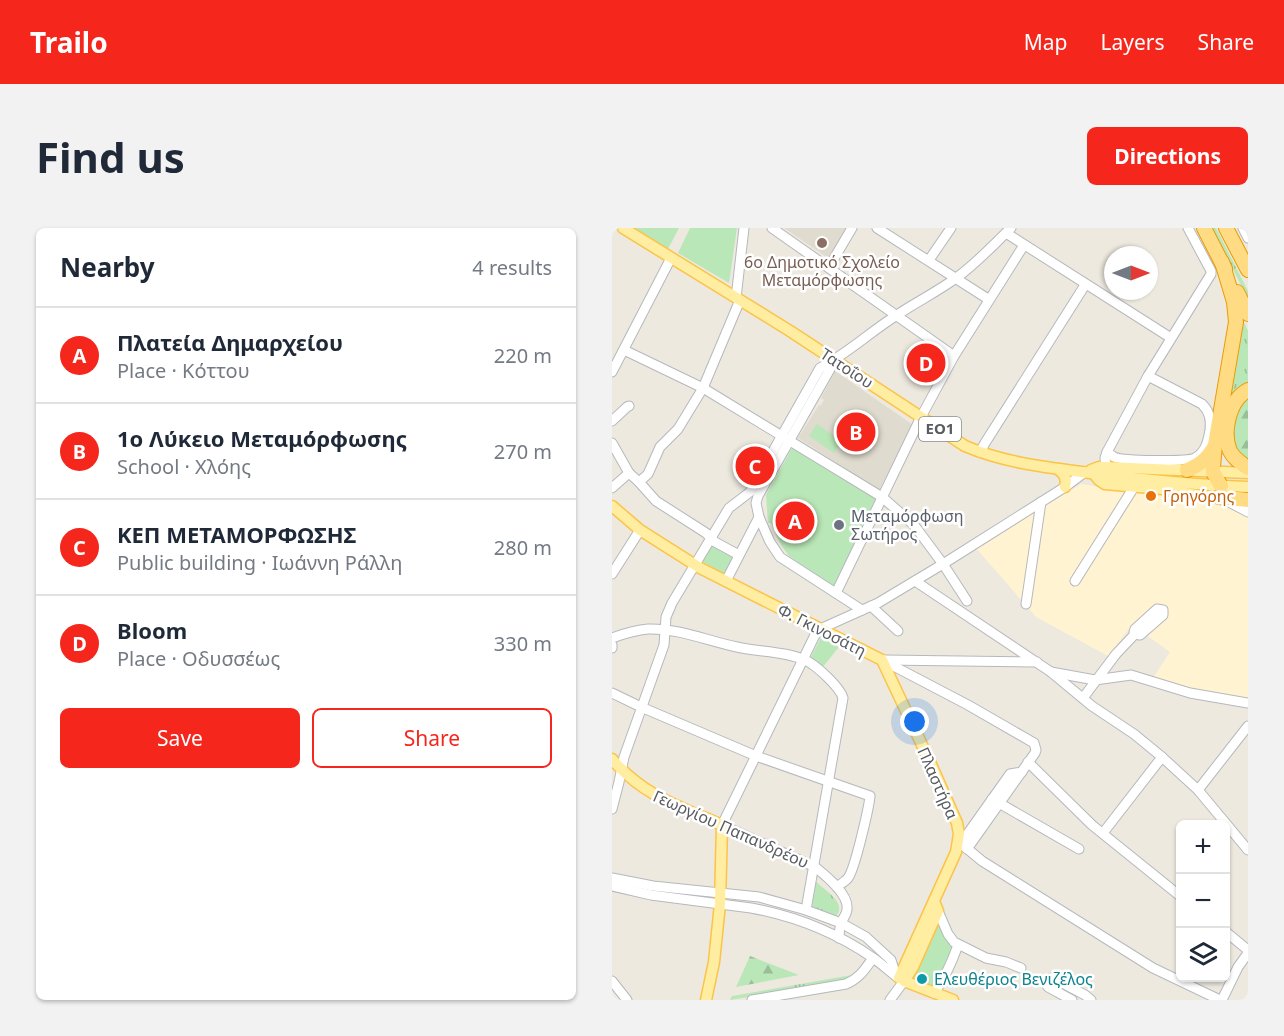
<!DOCTYPE html>
<html lang="en">
<head>
<meta charset="utf-8">
<style>
  :root { --surface:#fff; --page:#f2f2f3; --text:#1f2937; --muted:#747a83; --line:#e0e1e3; --accent:#f5261c }
  body { margin:0; font-family:"Noto Sans",sans-serif; background:var(--page); color:var(--text) }
  .controls { position:absolute; right:18px; bottom:18px; display:grid; overflow:hidden; border-radius:9px; box-shadow:0 2px 4px #0004 }
  .controls button { width:54px; height:54px; display:grid; place-items:center; padding:0; border:0; border-bottom:2px solid var(--line); background:var(--surface); color:var(--text); font:30px sans-serif }
  .compass { position:absolute; left:492px; top:18px; width:54px; height:54px; border-radius:50%; background:var(--surface); box-shadow:0 2px 4px #0004; rotate:90deg }
  .you { position:absolute; left:303px; top:494px; width:21px; height:21px; margin:-15px; border:4px solid #fff; border-radius:50%; background:#1a73e8; box-shadow:0 0 0 9px #1a73e833 }
  .badge { display:grid; place-items:center; width:39px; height:39px; border-radius:50%; background:var(--accent); color:#fff; font-size:20px; font-weight:700 }
  .pin { position:absolute; translate:-50% -50%; border:3px solid #fff; box-shadow:0 2px 6px #0006 }
  .list { margin:0; padding:0; list-style:none }
  h2 { display:flex; justify-content:space-between; align-items:center; height:78px; margin:0; padding:0 24px; font-size:26px }
  h2 small { font-size:20px; font-weight:400; color:var(--muted) }
  .list li { display:grid; grid-template-columns:39px 1fr auto; gap:18px; align-items:center; box-sizing:border-box; height:96px; padding:0 24px; border-top:2px solid var(--line) }
  .list b { display:block; font-size:22px; white-space:nowrap }
  .list p { margin:0; font-size:20px; white-space:nowrap; color:var(--muted) }
  .list em { font-size:20px; font-style:normal; color:var(--muted) }
  .actions { display:flex; gap:12px; padding:18px 24px }
  .actions a { flex:1; padding:14px 0; border:2px solid var(--accent); border-radius:9px; text-align:center; font-size:21px; color:var(--accent) }
  .actions .main { background:var(--accent); color:#fff }
  .icon { flex:none; width:33px; height:33px; fill:none; stroke:currentColor; stroke-width:2; stroke-linecap:round; stroke-linejoin:round }
  .map { position:relative; flex:none; width:636px; height:772px; overflow:hidden; border-radius:9px }
  header { display:flex; align-items:center; gap:36px; box-sizing:border-box; height:84px; padding:0 30px; background:var(--accent); color:#fff }
  header strong { font-size:28px }
  nav { display:flex; gap:33px; margin-inline-start:auto; font-size:21px }
  .intro { display:flex; align-items:center; justify-content:space-between; box-sizing:border-box; height:144px; padding:0 36px }
  h1 { margin:0; font-size:42px }
  .button { padding:15px 27px; border-radius:9px; background:var(--accent); color:#fff; font-size:21px; font-weight:700 }
  main { display:flex; gap:36px; padding:0 36px }
  aside { flex:1; background:var(--surface); border-radius:9px; box-shadow:0 2px 4px #0004 }
  .map>svg:first-child { display:block }
  .commercial { fill:#fff3d1 }
  .education { fill:#dfdbcf }
  .grass { fill:url(#grass-tufts) }
  .forest { fill:url(#forest-firs) }
  .green { fill:#bae7b8 }
  .lines { fill:none; stroke-linecap:round; stroke-linejoin:round }
  .minor-casing { stroke:#b5b8bd; stroke-width:11 }
  .major-casing { stroke:#fbc449; stroke-width:13 }
  .highway-casing { stroke:#eb9a00; stroke-width:16 }
  .minor { stroke:#fff; stroke-width:9 }
  .major { stroke:#ffeda1; stroke-width:10 }
  .highway { stroke:#ffdc83; stroke-width:14 }
  .education-dot { fill:#8d6e63; stroke:#fff; stroke-width:2 }
  .food-dot { fill:#e8710a; stroke:#fff; stroke-width:2 }
  .worship-dot { fill:#6b7280; stroke:#fff; stroke-width:2 }
  .culture-dot { fill:#0f9aa8; stroke:#fff; stroke-width:2 }
  .labels { text-anchor:middle; stroke-width:5; stroke-linejoin:round; paint-order:stroke }
  .shield { fill:#fff; stroke:#8a8d90; stroke-width:1.5 }
  .shield-label { font-size:15px; font-weight:bold; fill:#585c61 }
  .education-label { font-size:16px; fill:#785e54; stroke:#fff }
  .street-label { font-size:16px; fill:#585c61; stroke:#fff }
  .food-label { font-size:16px; fill:#c56008; stroke:#fff; text-anchor:start }
  .worship-label { font-size:16px; fill:#5b616d; stroke:#fff; text-anchor:start }
  .culture-label { font-size:16px; fill:#0d838f; stroke:#fff; text-anchor:start }
</style>
</head>
<body>
<header>
<strong>Trailo</strong>
<nav><a>Map</a><a>Layers</a><a>Share</a></nav>
</header>
<div class="intro"><h1>Find us</h1><a class="button">Directions</a></div>
<main>
<aside>
<h2>Nearby<small>4 results</small></h2>
<ul class="list">
<li><span class="badge">A</span><div><b>Πλατεία Δημαρχείου</b><p>Place · Κόττου</p></div><em>220 m</em></li>
<li><span class="badge">B</span><div><b>1ο Λύκειο Μεταμόρφωσης</b><p>School · Χλόης</p></div><em>270 m</em></li>
<li><span class="badge">C</span><div><b>ΚΕΠ ΜΕΤΑΜΟΡΦΩΣΗΣ</b><p>Public building · Ιωάννη Ράλλη</p></div><em>280 m</em></li>
<li><span class="badge">D</span><div><b>Bloom</b><p>Place · Οδυσσέως</p></div><em>330 m</em></li>
</ul>
<div class="actions"><a class="main">Save</a><a>Share</a></div>
</aside>
<div class="map">
<svg width="636" height="772" viewBox="0 0 636 772">
  <defs>
    <pattern id="grass-tufts" width="24" height="20" patternUnits="userSpaceOnUse" patternTransform="scale(1.5)"><rect width="24" height="20" fill="#bae7b8"/><path d="M3 7l-1-3M5 7V3M7 7l1-3M15 17l-1-3M17 17v-4M19 17l1-3" fill="none" stroke="#9abe99"/></pattern>
    <pattern id="forest-firs" width="22" height="20" patternUnits="userSpaceOnUse" patternTransform="scale(1.5)"><rect width="22" height="20" fill="#bae7b8"/><path d="M5 1l3.5 6h-7zM16 11l3.5 6h-7z" fill="#9abe99"/></pattern>
  </defs>
  <rect width="100%" height="100%" fill="#ede9df"/>
  <polygon class="commercial" points="469,256 496,260 545,263 568,270 596,272 619,278 636,287 636,472 575,461 541,450 558,424 520,397 496,428 424,389 363,319"/>
  <g class="education">
    <polygon points="172,0 236,0 217,30 216,30"/>
    <polygon points="223,143 301,197 267,262 186,210 207,177 209,177 212,172 209,170"/>
  </g>
  <g class="grass">
    <polygon points="600,0 604,0 636,63 636,71"/>
    <polygon points="630,90 636,103 636,158 615,177"/>
    <path d="M204,654C214,663 238,677 222,690L200,681Z"/>
    <polygon points="240,747 241,751 118,772 120,768"/>
  </g>
  <g class="forest">
    <polygon points="636,166 636,234 632,232 620,215 622,187"/>
    <polygon points="138,728 187,747 124,759"/>
  </g>
  <g class="green">
    <polygon points="21,0 67,0 56,21"/>
    <polygon points="78,0 125,0 117,55 66,25"/>
    <polygon points="235,187 244,194 232,212 223,205"/>
    <polygon points="205,196 230,213 222,225 197,208"/>
    <polygon points="180,220 264,270 222,358 220,359 214,355 214,353 177,328 169,317 159,295 156,295 154,267"/>
    <polygon points="99,316 123,329 113,346 89,333"/>
    <polygon points="209,409 227,419 210,440 199,429"/>
    <polygon points="326,694 342,717 331,744 320,758 300,749"/>
  </g>
  <g class="lines">
    <g class="minor-casing">
      <g id="minor">
        <polyline points="160,0 342,128"/>
        <polyline points="265,0 376,71"/>
        <polyline points="631,0 636,10"/>
        <polyline points="394,5 559,110"/>
        <polyline points="317,32 339,0"/>
        <polyline points="217,39 240,0"/>
        <polyline points="124,70 132,0"/>
        <polyline points="12,122 91,160 270,269 302,297 331,336 355,373"/>
        <polyline points="222,134 146,268 144,275 147,289 158,314 168,329 250,382"/>
        <polyline points="0,144 59,30"/>
        <polyline points="0,193 15,179 17,178"/>
        <polyline points="0,215 17,245 27,254 44,273 94,305 103,314 127,327"/>
        <polyline points="368,224 373,215 473,57"/>
        <path d="M495,224C497,225 500,228 502,229C511,233 575,234 583,230C594,224 596,213 598,202C599,192 598,184 590,176L536,148"/>
        <polyline points="494,239 493,230 495,224 536,148 599,46 599,43 576,0"/>
        <polyline points="27,254 36,246 48,219 66,201 91,160 128,72"/>
        <polyline points="0,260 17,245"/>
        <polyline points="615,273 636,284"/>
        <polyline points="0,346 28,302"/>
        <polyline points="114,353 147,289"/>
        <polyline points="303,353 439,444 480,478 522,506 550,529 586,562 636,622"/>
        <polyline points="463,353 522,259"/>
        <polyline points="224,365 309,189 342,128 412,17"/>
        <polyline points="414,376 429,274"/>
        <polyline points="259,378 286,403"/>
        <polygon points="545,381 551,382 551,387 528,407 523,406 522,404 523,401"/>
        <path d="M0,410C11,406 23,402 36,401C66,400 96,413 125,419C147,424 172,423 193,432C204,437 228,459 231,470L194,682"/>
        <polyline points="0,417 0,420"/>
        <polyline points="270,432 356,477 422,515 424,522 423,525 355,621"/>
        <polyline points="272,432 425,434"/>
        <polyline points="439,444 483,452 519,447 578,465 636,475"/>
        <path d="M0,465L29,479L144,528L258,568C257,579 243,641 236,650C234,653 228,656 225,659"/>
        <polyline points="471,470 504,426 523,406"/>
        <polyline points="416,534 480,597 568,668"/>
        <polyline points="586,562 636,498"/>
        <polyline points="380,571 467,621"/>
        <path d="M0,581L7,554L12,529L52,417L54,389L60,375L117,280L138,264L208,140C236,125 258,104 285,87C304,74 325,64 344,50C364,36 381,17 399,0"/>
        <polyline points="491,605 550,529"/>
        <polyline points="346,613 370,633 541,740 608,772"/>
        <polyline points="349,615 398,546 410,544"/>
        <polyline points="0,650 41,658 147,669 194,682 229,695 254,709 279,732 284,748"/>
        <path d="M0,658L39,667L139,680C182,688 225,705 261,730C272,737 280,747 292,753L278,772"/>
        <polyline points="326,683 336,706 342,714 374,730 394,734 409,740"/>
        <polyline points="614,704 636,722"/>
        <path d="M227,710C227,705 228,699 229,695C231,690 235,686 235,681C237,666 213,647 203,639L110,597L203,407L208,401L266,375L331,336L453,259L473,244"/>
        <polyline points="0,753 15,772"/>
        <path d="M322,765C333,750 340,734 346,717"/>
        <path d="M140,772L234,756C247,751 253,741 261,730"/>
        <polyline points="460,772 436,759 434,755 439,750 441,750 473,767 479,772"/>
        <polyline points="610,772 626,739 636,725"/>
      </g>
    </g>
    <g class="major-casing">
      <g id="major">
        <path d="M11,0L178,103L353,218C390,234 431,239 470,244C525,251 581,257 636,259"/>
        <path d="M446,241C453,247 455,250 453,259"/>
        <polyline points="479,242 487,239 494,239 636,245"/>
        <polyline points="482,246 487,252 493,256 550,261 584,267 607,269"/>
        <polyline points="0,278 28,302 88,340 270,432 318,534 345,595 347,606 344,624 287,750"/>
        <path d="M0,531C30,567 68,579 110,597L108,676L102,734L94,772"/>
        <polyline points="322,673 326,683 301,739 292,753 341,772"/>
      </g>
    </g>
    <g class="highway-casing">
      <g id="highway">
        <polyline points="592,0 613,41"/>
        <polyline points="614,0 636,42"/>
        <polyline points="625,64 636,86"/>
        <path d="M636,162C617,172 610,204 618,223C622,231 629,235 636,240"/>
        <path d="M575,242C588,237 595,231 602,219"/>
        <polyline points="609,258 601,244 601,239 603,217 624,94 622,74 610,34"/>
        <polyline points="607,269 636,272"/>
      </g>
    </g>
    <use href="#minor" class="minor"/>
    <use href="#major" class="major"/>
    <use href="#highway" class="highway"/>
  </g>
  <circle class="education-dot" cx="210" cy="15" r="6"/>
  <circle class="food-dot" cx="539" cy="268" r="6"/>
  <circle class="worship-dot" cx="227" cy="297" r="6"/>
  <circle class="culture-dot" cx="310" cy="751" r="6"/>
  <g class="labels">
    <rect class="shield" x="307" y="189" width="42" height="24" rx="4.5"/>
    <g class="shield-label">
      <text x="328" y="206">ΕΟ1</text>
    </g>
    <g class="education-label">
      <text x="210" y="40">6ο Δημοτικό Σχολείο<tspan x="210" dy="18">Μεταμόρφωσης</tspan></text>
    </g>
    <g class="street-label">
      <text transform="translate(235 140) rotate(33)" y="6">Τατοΐου</text>
      <text transform="translate(210 402) rotate(27)" y="6">Φ. Γκινοσάτη</text>
      <text transform="translate(326 555) rotate(66)" y="6">Πλαστήρα</text>
      <text transform="translate(119 601) rotate(24)" y="6">Γεωργίου Παπανδρέου</text>
    </g>
    <g class="food-label">
      <text x="551" y="274">Γρηγόρης</text>
    </g>
    <g class="worship-label">
      <text x="239" y="294">Μεταμόρφωση<tspan x="239" dy="18">Σωτήρος</tspan></text>
    </g>
    <g class="culture-label">
      <text x="322" y="757">Ελευθέριος Βενιζέλος</text>
    </g>
  </g>
</svg>
<div class="controls">
<button>+</button>
<button>−</button>
<button><svg class="icon" aria-label="layers" viewBox="0 0 24 24"><path d="M12 4l9 5-9 5-9-5zM3 14l9 5 9-5"/></svg></button>
</div>
<svg class="compass" viewBox="-18 -18 36 36"><path d="M0-13l5 13h-10z" fill="#e53935"/><path d="M0 13l5-13h-10z" fill="#747a83"/></svg>
<div class="you"></div>
<div class="pin badge" style="left:183px;top:293px">A</div>
<div class="pin badge" style="left:244px;top:204px">B</div>
<div class="pin badge" style="left:143px;top:238px">C</div>
<div class="pin badge" style="left:314px;top:135px">D</div>
</div>
</main>
</body>
</html>
